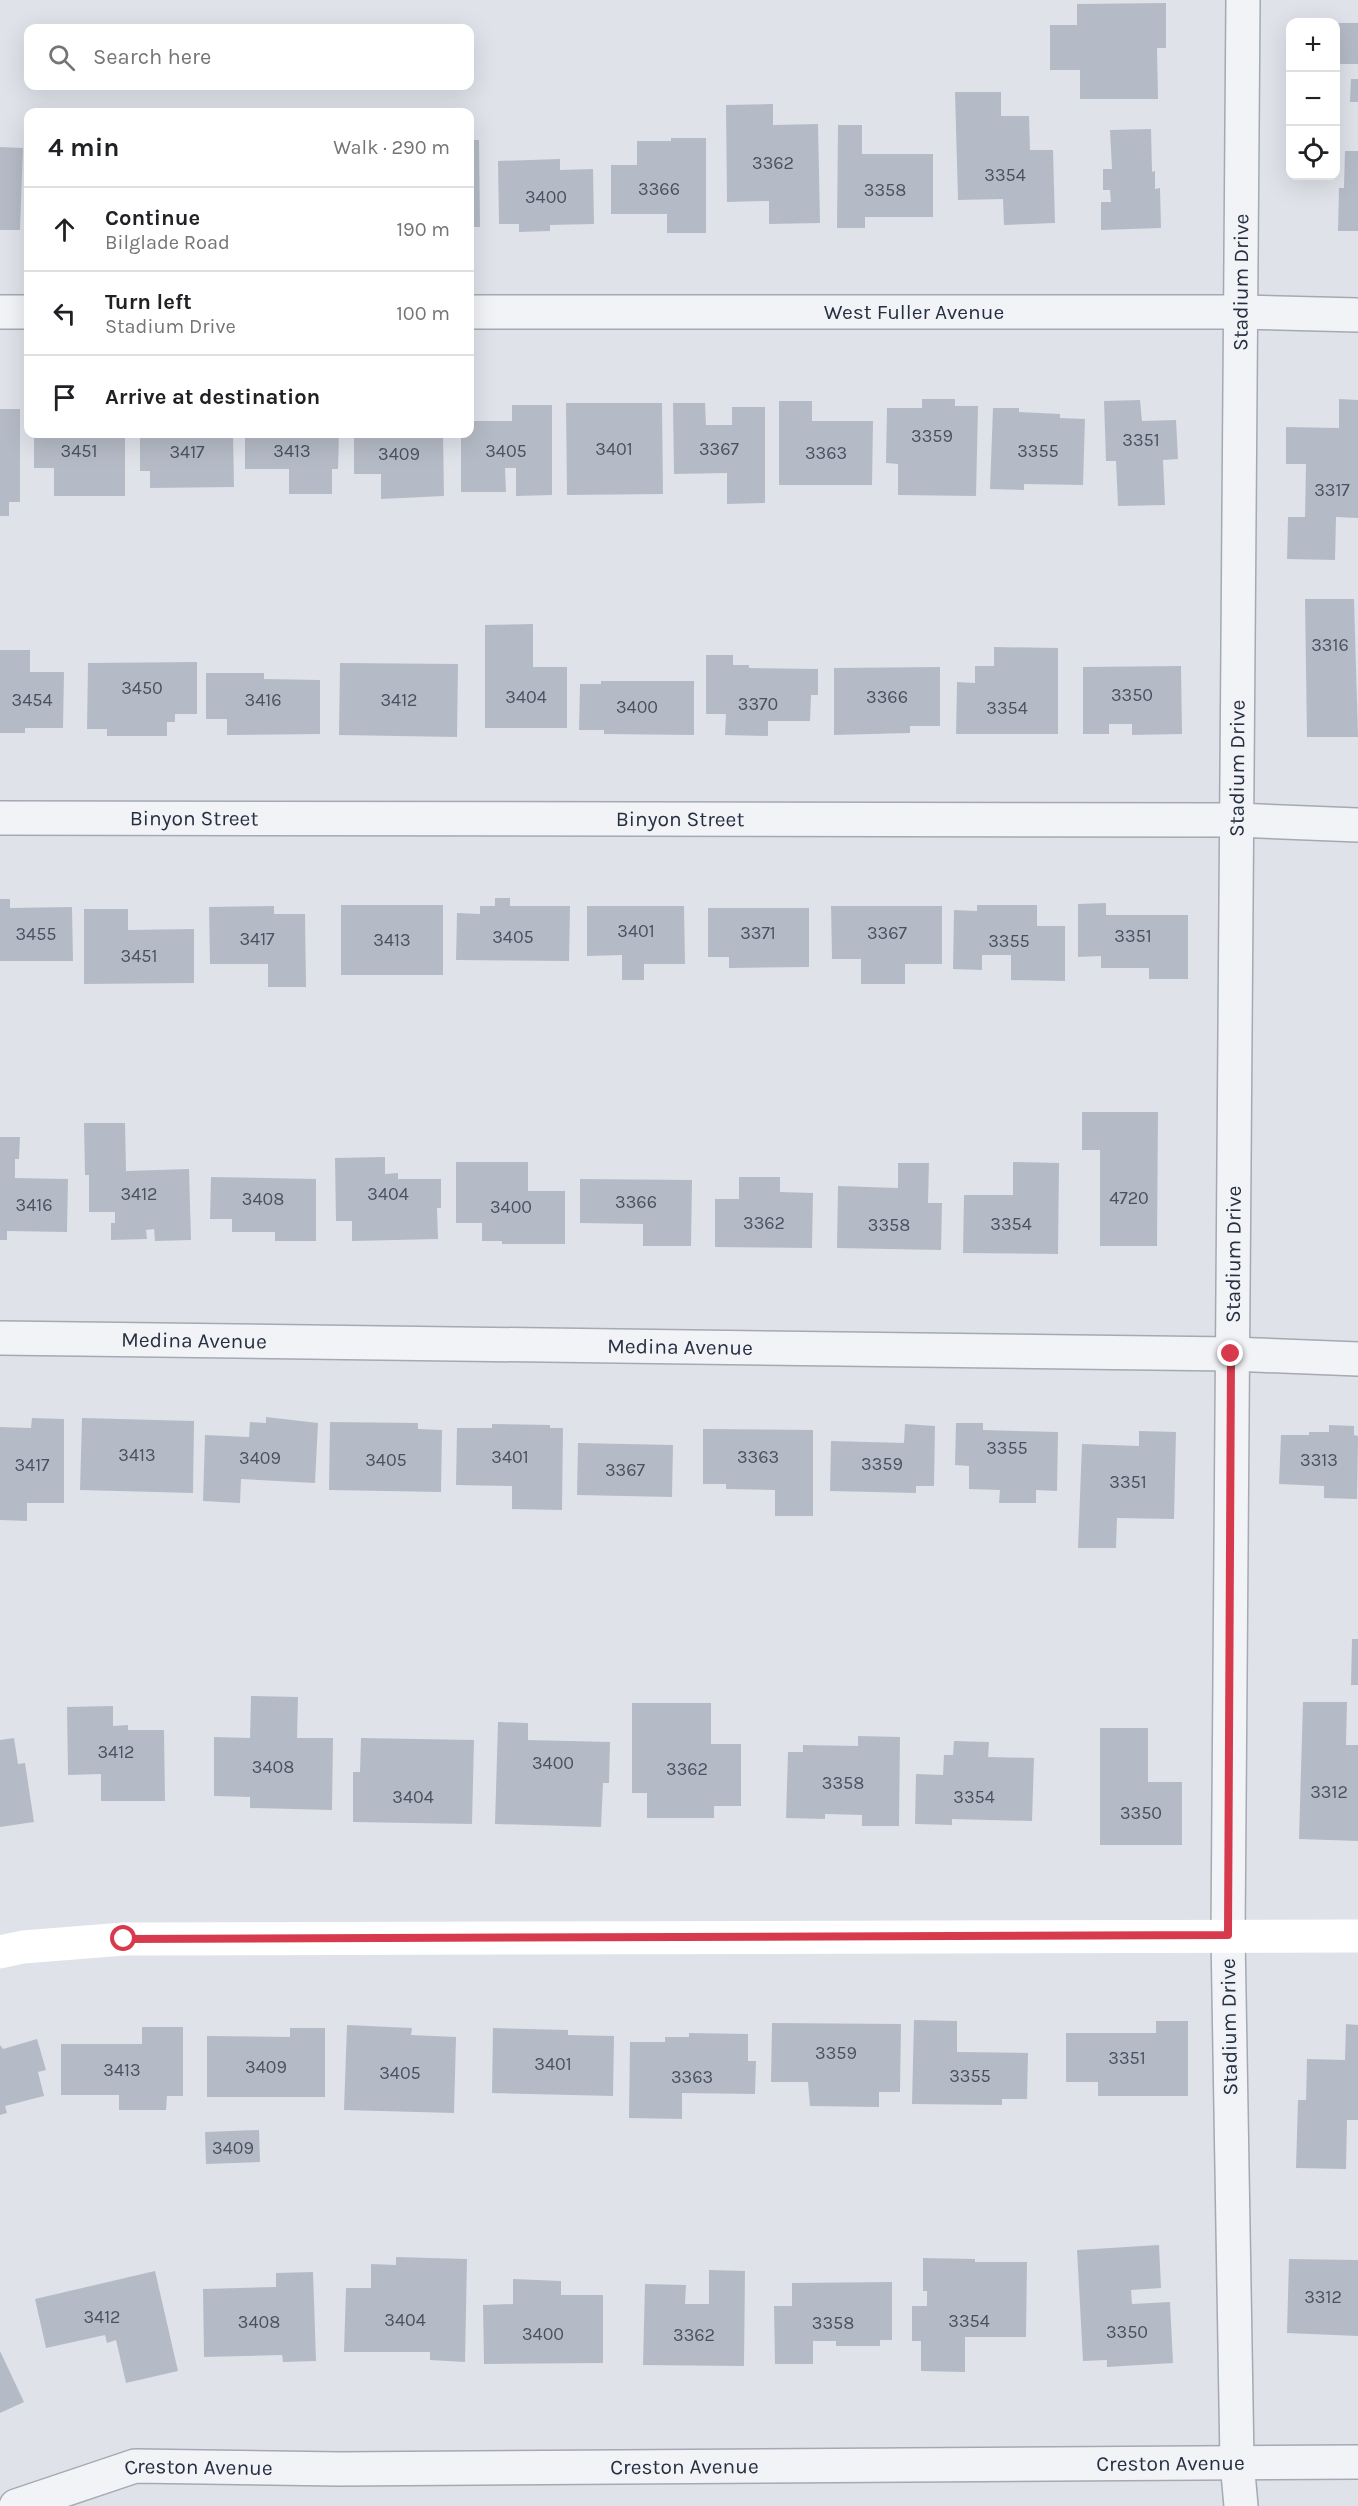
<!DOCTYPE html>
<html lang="en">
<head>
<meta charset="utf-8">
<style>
  :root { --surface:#fff; --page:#f6f6f6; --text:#202124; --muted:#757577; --line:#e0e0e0 }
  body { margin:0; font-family:Karla,sans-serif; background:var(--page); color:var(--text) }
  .controls { position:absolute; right:18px; top:18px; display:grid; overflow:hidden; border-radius:12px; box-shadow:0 6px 24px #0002 }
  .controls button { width:54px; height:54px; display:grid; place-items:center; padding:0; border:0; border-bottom:2px solid var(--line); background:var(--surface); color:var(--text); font:30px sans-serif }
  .stop { position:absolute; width:18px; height:18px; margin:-14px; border:4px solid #d73a4d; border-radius:50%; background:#fff }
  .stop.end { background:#d73a4d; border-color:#fff; box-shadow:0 2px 6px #0008 }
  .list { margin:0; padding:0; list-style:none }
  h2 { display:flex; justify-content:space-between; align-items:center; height:78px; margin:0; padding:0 24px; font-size:26px }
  h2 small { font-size:20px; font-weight:400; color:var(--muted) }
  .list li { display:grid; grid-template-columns:39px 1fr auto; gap:18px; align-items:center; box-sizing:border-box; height:84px; padding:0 24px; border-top:2px solid var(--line) }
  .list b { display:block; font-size:22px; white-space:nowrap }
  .list p { margin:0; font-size:20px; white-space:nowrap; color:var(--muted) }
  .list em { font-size:20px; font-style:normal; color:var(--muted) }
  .icon { flex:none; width:33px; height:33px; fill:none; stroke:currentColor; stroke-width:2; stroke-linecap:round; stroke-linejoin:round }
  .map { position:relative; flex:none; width:1358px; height:2506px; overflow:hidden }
  .search { position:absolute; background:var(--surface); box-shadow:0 6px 24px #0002; left:24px; top:24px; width:450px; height:66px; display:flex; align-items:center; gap:15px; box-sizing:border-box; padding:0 21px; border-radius:12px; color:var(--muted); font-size:22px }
  .panel { position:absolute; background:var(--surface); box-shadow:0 6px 24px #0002; left:24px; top:108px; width:450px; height:330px; border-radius:12px }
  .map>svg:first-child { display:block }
  .building { fill:#b5bbc6 }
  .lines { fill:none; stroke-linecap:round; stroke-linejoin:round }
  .street-casing { stroke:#a4a9b3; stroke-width:36 }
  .street { stroke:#f2f3f7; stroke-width:33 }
  .secondary { stroke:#fff; stroke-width:33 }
  .route { stroke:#d73a4d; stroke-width:8 }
  .labels { text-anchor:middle; stroke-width:4.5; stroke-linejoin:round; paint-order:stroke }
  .number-label { font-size:18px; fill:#4a5262 }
  .street-label { font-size:21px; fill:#262f41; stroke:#eef1f6 }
</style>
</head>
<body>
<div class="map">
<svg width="1358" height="2506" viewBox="0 0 1358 2506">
  <rect width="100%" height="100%" fill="#dfe2e9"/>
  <g class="building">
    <polygon points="1166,3 1166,48 1157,48 1158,99 1080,99 1080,70 1050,70 1050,25 1077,25 1077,4"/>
    <rect x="1337" y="23" width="21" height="41"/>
    <polygon points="1351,79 1358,79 1358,102 1350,102"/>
    <polygon points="955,92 1001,92 1001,116 1029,116 1030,150 1053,150 1055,223 1004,225 1003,199 958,200"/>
    <polygon points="773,104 773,125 818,124 820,223 769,224 769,201 727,202 726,105"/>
    <polygon points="838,125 862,125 862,154 933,154 933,217 865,217 865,228 837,228"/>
    <polygon points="1151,129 1152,172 1155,171 1155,189 1160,188 1161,228 1101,230 1101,202 1111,202 1110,190 1103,190 1103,169 1112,169 1110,130"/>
    <polygon points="671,138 706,138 706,233 667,233 667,214 611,214 611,165 637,165 637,141 671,141"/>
    <polygon points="470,140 479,140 480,227 470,227"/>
    <polygon points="0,147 23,148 20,230 0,230"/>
    <polygon points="1345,151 1358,151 1358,231 1338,231 1339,188 1344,188"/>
    <polygon points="560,159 560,170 593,169 594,224 550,225 550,231 519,232 519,224 499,224 498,161"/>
    <polygon points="922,399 955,399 955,406 978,406 976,496 898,495 898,464 886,463 887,408 922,408"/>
    <polygon points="1339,399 1358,400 1358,518 1336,517 1335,560 1287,559 1288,517 1305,517 1306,464 1286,464 1286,427 1339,428"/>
    <polygon points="1140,400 1142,421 1176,420 1178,459 1163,460 1165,505 1118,506 1116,461 1106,461 1104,401"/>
    <polygon points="779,401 812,401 812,421 873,421 872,485 779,485"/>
    <polygon points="566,403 662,403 663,494 567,495"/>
    <polygon points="673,403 705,403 706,425 732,425 732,407 765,407 765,503 727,504 727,473 674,474"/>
    <polygon points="512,405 552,405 552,495 516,496 516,468 505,468 506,492 461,492 461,434 470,434 470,421 512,421"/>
    <polygon points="993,408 1019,408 1019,412 1060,414 1060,418 1085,419 1083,485 1024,484 1024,490 990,489"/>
    <polygon points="0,409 20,409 20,502 9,502 9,516 0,516"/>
    <polygon points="34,434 125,434 125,496 54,496 54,468 34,468"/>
    <polygon points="140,434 233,434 234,487 150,488 150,471 140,471"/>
    <polygon points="245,434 339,434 338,469 332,469 332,494 289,494 289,469 245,469"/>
    <polygon points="354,434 443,434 444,496 381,499 381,474 354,474"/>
    <polygon points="1305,599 1354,599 1358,737 1307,737"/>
    <polygon points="533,624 533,667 567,667 567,728 485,728 485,625"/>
    <polygon points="994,647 1058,648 1058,734 956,734 957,682 975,683 975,666 994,666"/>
    <polygon points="0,650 30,650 30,672 64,672 63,728 25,728 25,733 0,733"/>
    <polygon points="706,655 733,655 733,665 749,665 749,668 818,669 818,695 811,695 810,721 768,721 768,736 725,735 726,714 706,714"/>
    <polygon points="197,662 197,714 175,714 175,722 167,722 167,736 107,736 107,729 87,729 88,663"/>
    <polygon points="340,663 458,664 457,737 339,735"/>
    <polygon points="1181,666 1182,734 1132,735 1132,724 1109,724 1109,734 1083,734 1083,667"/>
    <polygon points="940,667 940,726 910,726 910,733 834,735 834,668"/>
    <polygon points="206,673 264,673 264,679 320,680 320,734 227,735 227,719 206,719"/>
    <polygon points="601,681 694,681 694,735 604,734 604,730 579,730 580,684 601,684"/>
    <polygon points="495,898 510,898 510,906 570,906 569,961 456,960 457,913 480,914 480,906 495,906"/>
    <polygon points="0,899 10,899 10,908 72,907 73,961 0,961"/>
    <polygon points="1106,903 1106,915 1188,915 1188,979 1149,979 1149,968 1101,968 1101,956 1078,957 1078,904"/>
    <rect x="341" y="905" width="102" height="70"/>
    <polygon points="977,905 1037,905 1037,926 1065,926 1065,981 1011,980 1011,955 982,955 982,970 953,969 954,910 977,911"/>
    <polygon points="274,906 274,914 305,914 306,987 268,987 268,964 210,964 209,907"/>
    <polygon points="587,906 684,906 685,964 644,964 644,980 622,980 622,955 587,956"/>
    <polygon points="831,906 942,906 942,964 905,964 905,984 861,984 861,959 832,959"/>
    <polygon points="708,908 809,908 809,967 729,968 729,957 708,957"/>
    <polygon points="84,909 128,909 128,930 194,929 194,983 84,984"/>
    <polygon points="1082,1112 1158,1112 1157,1246 1100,1246 1100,1150 1082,1150"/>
    <polygon points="84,1123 125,1123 126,1171 189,1169 191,1240 155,1241 154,1229 146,1230 147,1239 111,1240 111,1223 115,1223 115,1212 89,1212 89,1175 85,1175"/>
    <polygon points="0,1137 20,1137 19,1159 15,1159 15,1178 68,1179 67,1232 7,1231 7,1240 0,1240"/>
    <polygon points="385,1157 385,1174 398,1173 398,1179 441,1179 441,1208 437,1208 438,1239 352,1241 352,1221 336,1221 335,1158"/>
    <polygon points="456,1162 528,1162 528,1191 565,1191 565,1244 502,1244 502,1241 482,1241 482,1223 456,1223"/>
    <polygon points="1013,1162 1059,1163 1058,1254 963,1253 964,1195 1013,1195"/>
    <polygon points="898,1163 929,1163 928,1203 942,1203 941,1250 837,1248 838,1186 898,1188"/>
    <polygon points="211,1177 316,1179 316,1241 275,1241 275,1232 232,1232 232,1219 210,1219"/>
    <polygon points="739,1177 780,1177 780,1192 813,1193 812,1248 715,1247 715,1199 739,1199"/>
    <polygon points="580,1179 692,1180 691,1246 643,1246 643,1224 580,1223"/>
    <polygon points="266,1417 318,1423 315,1483 241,1479 240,1503 203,1501 205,1435 249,1437 250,1422 266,1423"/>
    <polygon points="32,1418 64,1419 64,1503 27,1503 27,1521 0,1520 0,1427 31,1428"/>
    <polygon points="82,1418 194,1421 193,1493 80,1490"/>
    <polygon points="330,1422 418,1423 418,1429 442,1430 441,1492 329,1490"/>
    <polygon points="956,1423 983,1423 983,1430 1058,1432 1057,1491 1036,1490 1036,1503 999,1503 1000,1490 969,1489 969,1466 955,1465"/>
    <polygon points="492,1424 550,1425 550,1428 563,1428 562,1510 512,1509 512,1486 456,1485 457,1428 492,1428"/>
    <polygon points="905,1424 935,1426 934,1486 916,1486 916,1493 830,1491 831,1441 904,1443"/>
    <polygon points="1329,1425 1354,1426 1354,1435 1358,1436 1357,1499 1324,1498 1324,1486 1279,1484 1281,1435 1309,1435 1309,1432 1329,1432"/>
    <polygon points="703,1429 813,1430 813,1516 775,1516 775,1490 726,1489 726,1484 703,1484"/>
    <polygon points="1139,1431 1176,1432 1174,1519 1117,1518 1116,1548 1078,1548 1082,1444 1139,1446"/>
    <polygon points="578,1443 673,1445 672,1497 577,1495"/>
    <polygon points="1352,1639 1358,1639 1358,1685 1351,1685"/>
    <polygon points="251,1696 298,1697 297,1738 333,1738 332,1810 250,1808 250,1797 214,1796 214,1737 250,1738"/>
    <polygon points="1303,1702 1347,1702 1346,1745 1358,1745 1358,1841 1299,1839"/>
    <polygon points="632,1703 711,1703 711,1744 741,1744 741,1806 714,1806 714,1818 647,1818 647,1793 632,1793"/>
    <polygon points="113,1706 113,1726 128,1725 128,1730 164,1730 165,1801 101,1801 101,1774 68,1775 67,1707"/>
    <polygon points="498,1722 528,1723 528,1740 610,1742 609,1783 603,1783 601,1827 495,1824"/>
    <polygon points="1100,1728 1148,1728 1148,1782 1182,1782 1182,1845 1100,1845"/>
    <polygon points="858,1736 900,1737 899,1826 862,1826 862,1815 825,1814 825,1819 786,1818 788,1752 803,1752 803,1745 858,1746"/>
    <polygon points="14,1738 18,1764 25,1763 34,1822 0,1827 0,1740"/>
    <polygon points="361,1738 474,1740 472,1824 353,1822 353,1772 360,1772"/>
    <polygon points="954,1741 989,1742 988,1757 1034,1758 1032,1821 952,1819 952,1825 915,1824 916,1774 943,1775 944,1755 953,1755"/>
    <polygon points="914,2020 957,2021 957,2052 1028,2053 1027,2099 1002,2099 1002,2105 912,2104"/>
    <polygon points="1156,2021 1188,2021 1188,2096 1098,2096 1098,2082 1066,2082 1066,2033 1156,2033"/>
    <polygon points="772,2023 901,2024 900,2092 879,2092 879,2107 810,2106 808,2082 771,2082"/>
    <polygon points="1346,2024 1358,2025 1358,2120 1347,2120 1346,2169 1296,2168 1298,2100 1306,2100 1307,2059 1345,2060"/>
    <polygon points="347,2025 412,2028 411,2035 456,2037 454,2113 344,2110"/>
    <polygon points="142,2027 183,2027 183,2096 167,2096 166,2110 119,2110 119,2095 61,2095 61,2044 142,2044"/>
    <polygon points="290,2028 325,2028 325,2097 207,2097 207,2036 290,2037"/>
    <polygon points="493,2028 568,2030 568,2035 614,2036 613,2096 492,2093"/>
    <polygon points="689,2033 748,2034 748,2061 756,2061 755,2094 682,2093 682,2119 629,2118 630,2042 665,2042 665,2037 689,2037"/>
    <polygon points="37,2039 46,2070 38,2072 44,2096 5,2106 7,2113 0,2115 0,2045 3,2049"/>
    <polygon points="259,2130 260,2162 206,2164 205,2132"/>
    <polygon points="1159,2245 1161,2288 1131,2290 1132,2304 1170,2302 1173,2363 1107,2367 1107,2360 1083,2361 1077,2250"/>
    <polygon points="396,2257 467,2259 465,2362 430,2360 430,2352 344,2352 346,2288 371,2288 371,2264 396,2265"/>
    <polygon points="923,2258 975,2259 975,2262 1027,2262 1026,2337 965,2337 965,2372 921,2371 921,2341 912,2341 912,2306 927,2306 927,2291 923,2291"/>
    <polygon points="1289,2259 1358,2260 1358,2336 1287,2333"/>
    <polygon points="709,2270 745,2271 744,2366 643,2365 645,2284 686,2285 685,2304 709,2304"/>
    <polygon points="155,2271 178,2371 126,2383 116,2340 107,2343 105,2335 46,2348 35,2299"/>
    <polygon points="313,2272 316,2361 283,2362 282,2355 204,2357 203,2289 276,2287 276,2273"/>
    <polygon points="513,2279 561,2281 561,2295 603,2295 603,2363 484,2364 483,2305 513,2304"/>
    <polygon points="892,2282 892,2340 880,2340 880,2346 836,2346 836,2341 813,2341 813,2364 775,2364 774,2306 792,2306 792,2283"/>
    <polygon points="0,2351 24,2402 0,2413"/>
  </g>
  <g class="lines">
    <g class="street-casing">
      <g id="street">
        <polyline points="0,312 28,312"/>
        <path id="s1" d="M470,312H1239L1358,315"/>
        <path id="s2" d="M0,818L1236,820L1358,825"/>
        <path id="s3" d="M0,1338L1231,1354L1358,1359"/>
        <path id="s4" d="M16,2506L135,2466L340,2469L1358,2462"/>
        <path id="s5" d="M1241,2506L1237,2462L1228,1935L1243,0"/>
      </g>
    </g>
    <use href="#street" class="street"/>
    <polyline class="secondary" points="0,1952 23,1947 124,1939 1358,1936"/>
  </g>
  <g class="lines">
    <polyline class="route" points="124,1939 1228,1935 1231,1354"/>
  </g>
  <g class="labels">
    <g class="number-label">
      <text x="773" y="169">3362</text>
      <text x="1005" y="181">3354</text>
      <text x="659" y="195">3366</text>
      <text x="885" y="196">3358</text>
      <text x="546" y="203">3400</text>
      <text x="932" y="442">3359</text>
      <text x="1141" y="446">3351</text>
      <text x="614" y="455">3401</text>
      <text x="719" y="455">3367</text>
      <text x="79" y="457">3451</text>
      <text x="292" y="457">3413</text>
      <text x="506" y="457">3405</text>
      <text x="1038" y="457">3355</text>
      <text x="187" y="458">3417</text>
      <text x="826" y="459">3363</text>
      <text x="399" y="460">3409</text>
      <text x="1332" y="496">3317</text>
      <text x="1330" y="651">3316</text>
      <text x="142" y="694">3450</text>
      <text x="1132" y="701">3350</text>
      <text x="526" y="703">3404</text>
      <text x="887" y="703">3366</text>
      <text x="32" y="706">3454</text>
      <text x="263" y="706">3416</text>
      <text x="399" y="706">3412</text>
      <text x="758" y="710">3370</text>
      <text x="637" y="713">3400</text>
      <text x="1007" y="714">3354</text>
      <text x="636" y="937">3401</text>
      <text x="758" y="939">3371</text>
      <text x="887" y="939">3367</text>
      <text x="36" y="940">3455</text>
      <text x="1133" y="942">3351</text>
      <text x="513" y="943">3405</text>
      <text x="257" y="945">3417</text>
      <text x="392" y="946">3413</text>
      <text x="1009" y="947">3355</text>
      <text x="139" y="962">3451</text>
      <text x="139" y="1200">3412</text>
      <text x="388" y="1200">3404</text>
      <text x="1129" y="1204">4720</text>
      <text x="263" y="1205">3408</text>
      <text x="636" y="1208">3366</text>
      <text x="34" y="1211">3416</text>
      <text x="511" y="1213">3400</text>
      <text x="764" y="1229">3362</text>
      <text x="1011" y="1230">3354</text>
      <text x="889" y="1231">3358</text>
      <text x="1007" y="1454">3355</text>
      <text x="137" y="1461">3413</text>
      <text x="510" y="1463">3401</text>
      <text x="758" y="1463">3363</text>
      <text x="260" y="1464">3409</text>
      <text x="386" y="1466">3405</text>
      <text x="1319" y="1466">3313</text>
      <text x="882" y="1470">3359</text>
      <text x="32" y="1471">3417</text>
      <text x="625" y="1476">3367</text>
      <text x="1128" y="1488">3351</text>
      <text x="116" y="1758">3412</text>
      <text x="553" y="1769">3400</text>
      <text x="273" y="1773">3408</text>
      <text x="687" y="1775">3362</text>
      <text x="843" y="1789">3358</text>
      <text x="1329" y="1798">3312</text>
      <text x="413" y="1803">3404</text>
      <text x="974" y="1803">3354</text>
      <text x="1141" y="1819">3350</text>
      <text x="836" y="2059">3359</text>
      <text x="1127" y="2064">3351</text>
      <text x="553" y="2070">3401</text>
      <text x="266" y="2073">3409</text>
      <text x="122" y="2076">3413</text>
      <text x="400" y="2079">3405</text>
      <text x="970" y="2082">3355</text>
      <text x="692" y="2083">3363</text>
      <text x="233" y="2154">3409</text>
      <text x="1323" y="2303">3312</text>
      <text x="102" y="2323">3412</text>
      <text x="405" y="2326">3404</text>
      <text x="969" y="2327">3354</text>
      <text x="259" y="2328">3408</text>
      <text x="833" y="2329">3358</text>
      <text x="1127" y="2338">3350</text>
      <text x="543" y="2340">3400</text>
      <text x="694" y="2341">3362</text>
    </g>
    <g class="street-label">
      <text dy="7" stroke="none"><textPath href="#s5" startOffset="2224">Stadium Drive</textPath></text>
      <text dy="7" stroke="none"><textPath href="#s1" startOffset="444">West Fuller Avenue</textPath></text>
      <text dy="7" stroke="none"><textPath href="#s5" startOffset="1738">Stadium Drive</textPath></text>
      <text dy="7" stroke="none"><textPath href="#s2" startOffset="194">Binyon Street</textPath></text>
      <text dy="7" stroke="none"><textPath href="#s2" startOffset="680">Binyon Street</textPath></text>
      <text dy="7" stroke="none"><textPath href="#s5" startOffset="1252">Stadium Drive</textPath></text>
      <text dy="7" stroke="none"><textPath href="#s3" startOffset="194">Medina Avenue</textPath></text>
      <text dy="7" stroke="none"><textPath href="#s3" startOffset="680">Medina Avenue</textPath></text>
      <text transform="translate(1229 2027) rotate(-91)" y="7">Stadium Drive</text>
      <text dy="7" stroke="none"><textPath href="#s4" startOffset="1161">Creston Avenue</textPath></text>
      <text dy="7" stroke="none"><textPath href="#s4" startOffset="675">Creston Avenue</textPath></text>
      <text dy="7" stroke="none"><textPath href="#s4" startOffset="189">Creston Avenue</textPath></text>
    </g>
  </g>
</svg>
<div class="controls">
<button>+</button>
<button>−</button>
<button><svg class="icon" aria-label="locate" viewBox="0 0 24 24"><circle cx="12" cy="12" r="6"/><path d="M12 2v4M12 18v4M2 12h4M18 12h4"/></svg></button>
</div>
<div class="stop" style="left:124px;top:1939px"></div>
<div class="stop end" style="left:1231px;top:1354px"></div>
<div class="search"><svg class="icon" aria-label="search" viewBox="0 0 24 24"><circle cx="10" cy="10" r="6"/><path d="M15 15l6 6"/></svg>Search here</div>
<section class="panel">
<h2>4 min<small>Walk · 290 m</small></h2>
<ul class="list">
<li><svg class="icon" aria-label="ahead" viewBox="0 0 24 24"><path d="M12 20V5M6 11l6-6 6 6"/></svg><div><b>Continue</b><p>Bilglade Road</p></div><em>190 m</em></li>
<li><svg class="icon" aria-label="left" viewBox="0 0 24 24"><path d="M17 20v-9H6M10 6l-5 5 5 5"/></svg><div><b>Turn left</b><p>Stadium Drive</p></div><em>100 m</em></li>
<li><svg class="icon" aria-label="arrive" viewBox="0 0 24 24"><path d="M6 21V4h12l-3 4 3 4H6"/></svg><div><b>Arrive at destination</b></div></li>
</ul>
</section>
</div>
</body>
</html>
